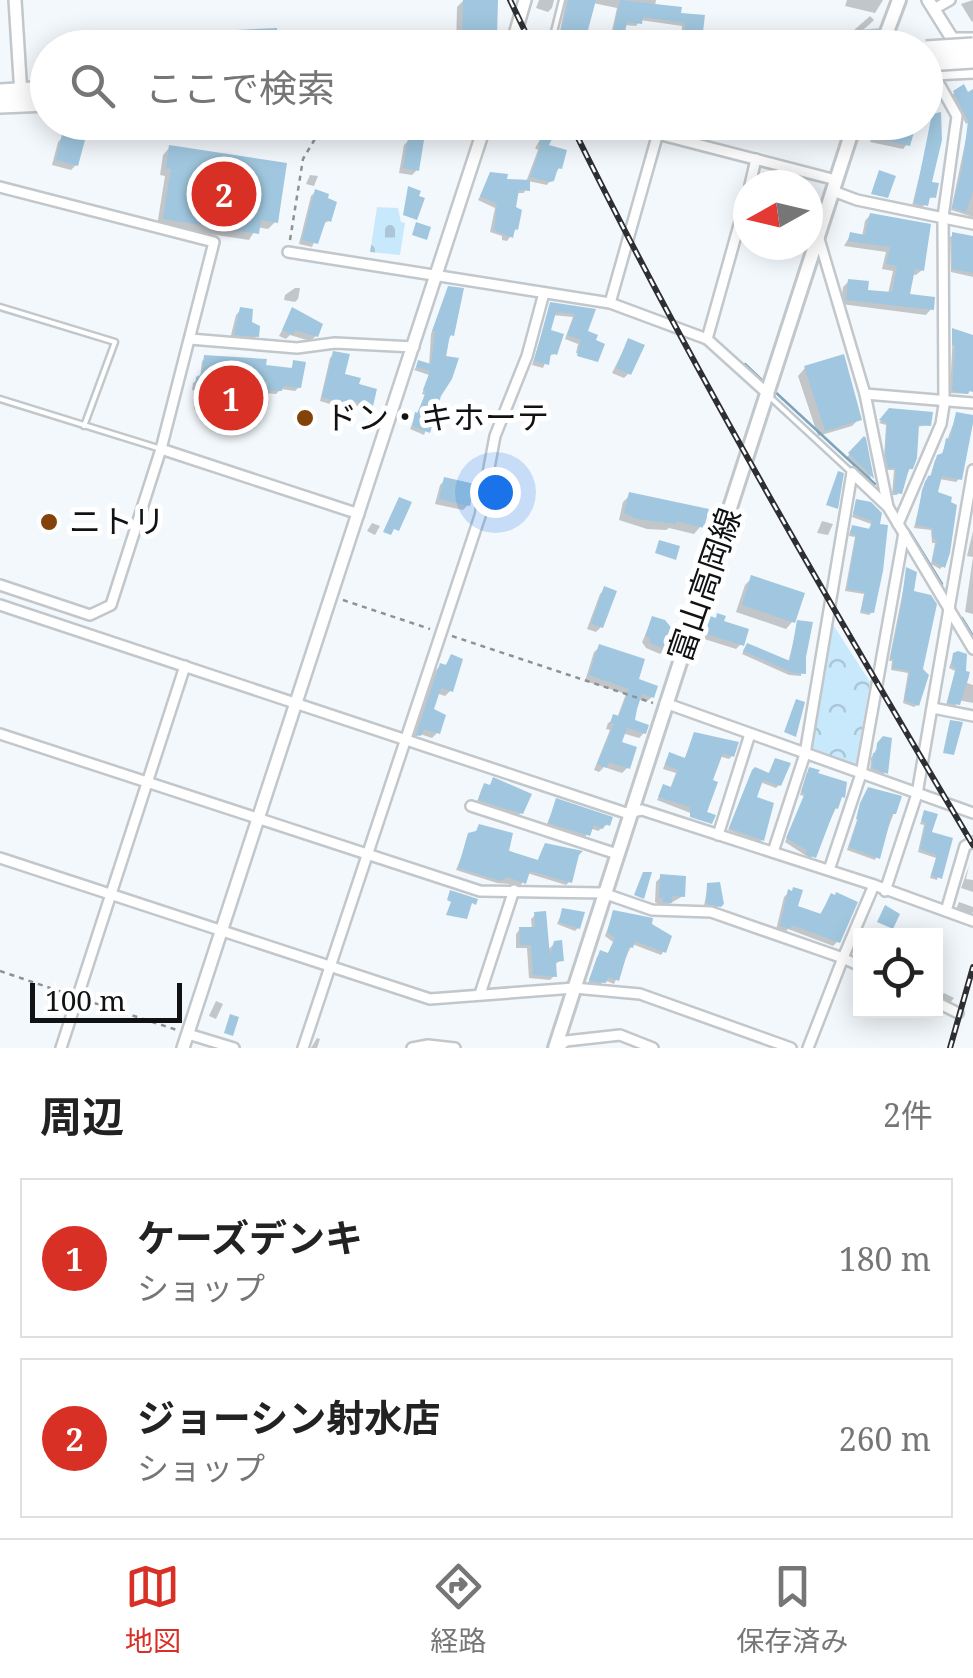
<!DOCTYPE html>
<html lang="ja">
<head>
<meta charset="utf-8">
<style>
  :root { --surface:#fff; --page:#f2f2f2; --text:#222; --muted:#767676; --line:#e0e0e0; --accent:#d93025 }
  body { margin:0; font-family:"Noto Serif","Noto Sans JP",serif; background:var(--page); color:var(--text) }
  .controls { position:absolute; right:30px; bottom:30px; display:grid; overflow:hidden; border-radius:0px; box-shadow:0 5px 25px #0003 }
  .controls button { width:90px; height:90px; display:grid; place-items:center; padding:0; border:0; border-bottom:2px solid var(--line); background:var(--surface); color:var(--text); font:50px sans-serif }
  .compass { position:absolute; left:733px; top:170px; width:90px; height:90px; border-radius:50%; background:var(--surface); box-shadow:0 5px 25px #0003; rotate:262deg }
  .scale { position:absolute; left:30px; bottom:25px; width:152px; box-sizing:border-box; padding-left:10px; border:5px solid #101214; border-top:0; font-size:28px; line-height:35px; white-space:nowrap; color:#101214; -webkit-text-stroke:8px #fff; paint-order:stroke }
  .you { position:absolute; left:495px; top:492px; width:35px; height:35px; margin:-25px; border:8px solid #fff; border-radius:50%; background:#1a73e8; box-shadow:0 0 0 15px #1a73e833 }
  .badge { display:grid; place-items:center; width:65px; height:65px; border-radius:50%; background:var(--accent); color:#fff; font-size:32px; font-weight:700 }
  .pin { position:absolute; translate:-50% -50%; border:5px solid #fff; box-shadow:0 2px 10px #0006 }
  .list { margin:0; padding:0; list-style:none }
  h2 { display:flex; justify-content:space-between; align-items:center; height:130px; margin:0; padding:0 40px; font-size:42px }
  h2 small { font-size:32px; font-weight:400; color:var(--muted) }
  .list li { display:grid; grid-template-columns:65px 1fr auto; gap:30px; align-items:center; box-sizing:border-box; height:160px; margin:0 20px 20px; padding:0 20px; border:2px solid var(--line); border-radius:0px }
  .list b { display:block; font-size:38px; white-space:nowrap }
  .list p { margin:0; font-size:32px; white-space:nowrap; color:var(--muted) }
  .list em { font-size:32px; font-style:normal; color:var(--muted) }
  .icon { flex:none; width:55px; height:55px; fill:none; stroke:currentColor; stroke-width:2; stroke-linecap:round; stroke-linejoin:round }
  .map { position:relative; flex:none; width:973px; height:1048px; overflow:hidden }
  .search { position:absolute; background:var(--surface); box-shadow:0 5px 25px #0003; left:30px; right:30px; top:30px; height:110px; display:flex; align-items:center; gap:25px; box-sizing:border-box; padding:0 35px; border-radius:55px; color:var(--muted); font-size:38px }
  .sheet { height:490px; background:var(--surface) }
  nav { display:flex; justify-content:space-around; align-items:center; box-sizing:border-box; height:140px; border-top:2px solid var(--line); background:var(--surface); font-size:28px; color:var(--muted) }
  nav a { display:grid; justify-items:center; gap:5px }
  nav .on { color:var(--accent) }
  .map>svg:first-child { display:block }
  .cemetery { fill:url(#cemetery-stones) }
  .park { fill:url(#park-crowns) }
  .shadow { fill:#0003 }
  .lines { fill:none; stroke-linecap:round; stroke-linejoin:round }
  .stream { stroke:#7da4ba; stroke-width:2.5 }
  .building { fill:#a0c7df }
  .lane-casing { stroke:#c1c7ca; stroke-width:9 }
  .street-casing { stroke:#c1c7ca; stroke-width:14 }
  .secondary-casing { stroke:#c1c7ca; stroke-width:16 }
  .primary-casing { stroke:#c1c7ca; stroke-width:18 }
  .highway-casing { stroke:#c1c7ca; stroke-width:20 }
  .path { stroke:#8e9295; stroke-width:2.5; stroke-dasharray:5 5; stroke-linecap:butt }
  .lane { stroke:#fff; stroke-width:4 }
  .street { stroke:#fff; stroke-width:9 }
  .secondary { stroke:#fff; stroke-width:11 }
  .primary { stroke:#fff; stroke-width:12 }
  .highway { stroke:#fff; stroke-width:15 }
  .rail-casing { stroke:#2d2f32; stroke-width:6 }
  .rail { stroke:#fff; stroke-width:2.5; stroke-dasharray:8; stroke-linecap:butt }
  .highway-bridge-casing { stroke:#c1c7ca; stroke-width:20; stroke-linecap:butt }
  .highway-bridge { stroke:#fff; stroke-width:15 }
  .poi-dot { fill:#824209; stroke:#fff; stroke-width:4 }
  .labels { text-anchor:middle; stroke-width:10; stroke-linejoin:round; paint-order:stroke }
  .poi-label { font-size:32px; fill:#101214; stroke:#fff; text-anchor:start }
  .street-label { font-size:32px; fill:#101214; stroke:#fff }
</style>
</head>
<body>
<div class="map">
<svg width="973" height="1048" viewBox="0 0 973 1048">
  <defs>
    <pattern id="cemetery-stones" width="16" height="16" patternUnits="userSpaceOnUse" patternTransform="scale(2.5)"><rect width="16" height="16" fill="#c8e9fc"/><path d="M2 7V4a2 2 0 0 1 4 0v3zM10 15v-3a2 2 0 0 1 4 0v3z" fill="#abc7d7"/></pattern>
    <pattern id="park-crowns" width="20" height="18" patternUnits="userSpaceOnUse" patternTransform="scale(2.5)"><rect width="20" height="18" fill="#c8e9fc"/><path d="M2 6a3 3 0 1 1 6 0M12 15a3 3 0 1 1 6 0" fill="none" stroke="#abc7d7"/></pattern>
  </defs>
  <rect width="100%" height="100%" fill="#f3f8fc"/>
  <polygon class="cemetery" points="377,207 398,208 401,222 405,223 400,255 370,252"/>
  <polygon class="park" points="832,623 870,682 856,765 816,754 811,748"/>
  <g class="shadow">
    <polygon points="464,0 496,0 495,35 479,47 456,47 457,7"/>
    <polygon points="539,0 554,0 552,8 548,12 536,8"/>
    <polygon points="562,0 656,0 655,6 678,15 699,38 696,42 681,41 682,26 640,20 636,26 624,25 616,46 609,44 617,8 593,3 585,32 586,44 582,48 558,41 565,5"/>
    <polygon points="847,0 883,0 875,13 845,6"/>
    <polygon points="973,0 973,21 972,22 961,4"/>
    <polygon points="870,16 874,20 871,23 863,30 853,31"/>
    <polygon points="237,32 275,48 232,48 232,38"/>
    <polygon points="447,37 445,48 352,48 355,44"/>
    <polygon points="954,93 973,101 973,120 966,124 952,96"/>
    <polygon points="934,116 929,184 934,197 927,199 923,207 912,206"/>
    <polygon points="392,122 403,122 403,125 392,127"/>
    <polygon points="877,122 910,124 907,144 903,149 870,142"/>
    <polygon points="548,127 545,147 560,167 547,185 528,181 524,193 516,193 513,209 516,229 507,241 502,240 502,236 490,232 495,208 478,200 491,175 504,181 526,182 538,150 535,148"/>
    <polygon points="968,129 973,130 973,217 951,210"/>
    <polygon points="63,137 76,165 71,170 52,165 58,142"/>
    <polygon points="409,140 417,170 412,175 399,173 404,145"/>
    <polygon points="170,147 275,222 268,229 257,227 249,240 157,226 165,176 160,175 163,155"/>
    <polygon points="310,175 318,176 314,186 306,184"/>
    <polygon points="315,192 325,199 329,221 322,224 312,247 299,244 311,196"/>
    <polygon points="870,215 922,270 916,275 911,274 907,296 931,309 926,315 841,304 843,287 849,281 865,292 888,294 893,271 882,269 886,252 844,246 851,234 862,237 865,221"/>
    <polygon points="953,235 973,256 973,277 951,272 950,237"/>
    <polygon points="295,288 300,288 298,299 295,302 284,300 285,295"/>
    <polygon points="449,288 452,334 449,338 440,392 424,435 410,429 425,395 422,394 429,375 414,370 419,363 429,366 431,334"/>
    <polygon points="551,304 592,311 585,333 597,359 576,353 578,344 565,339 573,317 552,315 547,331 555,354 548,356 543,368 532,365"/>
    <polygon points="241,310 257,336 251,341 230,339 236,315"/>
    <polygon points="293,310 316,336 310,341 290,335 286,339 279,336"/>
    <polygon points="953,331 973,337 973,385 968,394 950,393"/>
    <polygon points="628,341 629,373 624,378 612,373"/>
    <polygon points="334,354 342,376 356,386 370,405 366,409 350,405 346,409 320,401 330,358"/>
    <polygon points="205,358 290,371 294,363 299,387 295,391 281,389 276,394 265,393 266,385 219,380 211,407 208,411 194,409 197,391 192,390 193,383 200,378 202,361"/>
    <polygon points="805,368 859,419 852,426 818,436 798,376"/>
    <polygon points="890,411 929,425 916,427 910,468 897,495 892,495 894,470 886,470 884,458 886,425 879,423"/>
    <polygon points="957,414 959,479 956,482 939,479 936,493 943,566 940,569 931,564 935,543 932,543 931,530 914,528 925,481 930,478 935,460 941,456"/>
    <polygon points="863,440 871,479 870,480 847,457"/>
    <polygon points="445,480 468,505 463,510 435,504 440,485"/>
    <polygon points="630,495 701,526 694,534 669,528 666,530 647,529 619,520 623,502"/>
    <polygon points="857,502 880,514 872,612 869,615 860,613 864,594 845,591 855,537 849,536 850,531 852,528 868,531 871,524 852,517"/>
    <polygon points="822,521 833,524 828,535 817,533"/>
    <polygon points="372,523 380,526 375,535 367,531"/>
    <polygon points="973,531 973,614 965,612 973,557 967,556"/>
    <polygon points="907,570 911,593 917,705 914,707 903,703 908,673 891,670 892,661 889,661"/>
    <polygon points="752,578 793,621 786,629 736,612 745,585"/>
    <polygon points="605,589 601,627 596,632 587,629 600,594"/>
    <polygon points="653,619 673,641 660,654 646,648 642,642"/>
    <polygon points="710,619 721,622 741,644 736,649 701,638"/>
    <polygon points="798,623 810,625 801,676 789,675 742,654 745,648 788,663"/>
    <polygon points="600,647 652,697 646,702 638,699 632,722 644,733 639,738 622,733 619,744 628,767 622,773 604,767 599,772 594,770 610,730 606,729 608,723 617,718 626,694 585,681 594,652"/>
    <polygon points="954,655 969,676 967,683 973,685 973,703 958,700 955,707 946,705 955,671 949,668"/>
    <polygon points="452,657 450,691 445,696 436,693 430,710 437,733 432,738 420,734 412,740 435,671 440,666 444,667"/>
    <polygon points="695,735 732,756 729,759 719,756 703,814 711,821 657,800 664,787 670,789 676,773 663,769 667,758 670,755 684,760"/>
    <polygon points="879,745 885,773 882,775 870,771 871,758"/>
    <polygon points="775,760 779,785 776,788 760,782 753,798 762,840 759,842 728,830 750,776 768,775"/>
    <polygon points="807,772 836,808 811,859 785,842 804,796 800,795"/>
    <polygon points="493,780 521,813 518,816 477,802 482,788 489,787"/>
    <polygon points="866,793 894,813 875,860 847,850"/>
    <polygon points="557,801 608,824 598,831 590,828 584,839 546,826"/>
    <polygon points="925,813 929,834 950,840 937,880 930,878 936,858 918,852 924,825 920,824"/>
    <polygon points="470,835 537,862 543,848 569,882 566,885 527,873 521,885 497,883 456,870"/>
    <polygon points="969,866 966,879 973,880 973,892 961,888"/>
    <polygon points="661,877 683,896 664,907 655,902 656,882"/>
    <polygon points="708,885 721,903 716,909 704,906"/>
    <polygon points="789,892 795,908 819,916 831,896 838,941 833,946 788,929 784,933 776,930 784,897"/>
    <polygon points="959,902 973,907 973,912 970,915 956,909"/>
    <polygon points="563,910 578,928 575,931 557,924"/>
    <polygon points="614,912 664,951 661,955 632,944 614,984 604,980 600,985 588,983 597,957 600,953 607,956 613,942 605,936"/>
    <polygon points="535,915 547,951 555,943 561,960 554,965 554,976 550,980 529,978 527,948 516,948 516,934 520,929 532,929 531,919"/>
    <polygon points="936,974 943,977 937,992 936,991"/>
    <polygon points="944,993 954,998 950,1003 940,999"/>
    <polygon points="216,1001 223,1004 216,1019 209,1016"/>
    <polygon points="317,1038 320,1039 317,1048 311,1048"/>
  </g>
  <g class="lines">
    <g class="stream">
      <polyline points="745,364 766,384"/>
      <polyline points="772,389 875,484"/>
      <polyline points="910,532 942,584"/>
      <polyline points="962,618 973,636"/>
    </g>
  </g>
  <g class="building">
    <polygon points="463,0 498,0 497,36 489,36 489,41 462,41"/>
    <polygon points="568,0 596,0 588,30 591,31 589,45 560,37"/>
    <polygon points="620,0 682,7 681,13 705,15 702,40 684,38 685,23 643,17 642,24 627,22 623,43 611,41"/>
    <polygon points="277,28 278,48 237,48 236,30"/>
    <polygon points="449,35 450,46 363,48 362,41"/>
    <polygon points="964,84 968,92 973,89 973,191 966,212 952,208 962,169 968,121 953,91"/>
    <polygon points="941,112 942,140 932,182 939,183 936,198 930,197 928,206 914,203 932,114"/>
    <polygon points="878,122 905,125 911,122 915,129 910,146 873,138"/>
    <polygon points="548,124 557,129 549,145 567,150 562,169 558,168 554,181 550,182 530,177 541,145 538,144"/>
    <polygon points="62,134 85,140 78,166 56,160"/>
    <polygon points="408,138 424,140 419,171 403,168"/>
    <polygon points="169,145 287,163 278,223 261,220 259,234 163,219 171,169 166,168"/>
    <polygon points="879,170 896,176 888,198 871,194"/>
    <polygon points="490,172 508,174 507,179 530,180 530,191 519,190 516,207 522,210 518,230 515,229 513,238 494,230 497,204 480,196"/>
    <polygon points="408,186 421,191 419,196 425,198 417,220 403,215"/>
    <polygon points="315,189 329,194 328,198 337,202 331,222 326,220 318,244 302,240"/>
    <polygon points="870,213 931,224 924,271 915,269 910,294 935,297 934,310 846,300 848,279 869,281 868,290 892,292 897,266 886,264 890,247 848,241 850,232 865,235"/>
    <polygon points="416,222 431,227 427,240 412,235"/>
    <polygon points="952,232 973,236 973,273 952,269"/>
    <polygon points="448,286 464,288 454,336 450,335 446,356 459,358 452,379 441,396 430,433 412,426 415,412 418,413 426,391 423,390 430,371 416,367 418,360 431,364 435,332 432,331"/>
    <polygon points="550,302 596,309 588,331 598,335 596,340 605,344 598,362 577,356 581,340 567,335 575,314 556,312 551,330 564,334 557,355 551,353 549,365 534,361"/>
    <polygon points="240,307 253,309 252,322 260,326 259,337 234,335"/>
    <polygon points="292,307 323,324 318,337 295,330 293,335 282,330"/>
    <polygon points="952,328 973,335 973,392 969,391 968,394 952,391 955,346 952,345"/>
    <polygon points="628,338 645,345 631,375 616,368"/>
    <polygon points="333,351 350,354 345,374 361,378 359,384 377,389 373,406 354,401 352,406 322,397"/>
    <polygon points="844,354 862,420 825,431 804,366"/>
    <polygon points="204,355 267,359 266,365 292,368 293,360 306,362 301,388 283,386 282,391 267,390 268,382 222,378 220,389 216,390 214,408 197,406 199,388 195,388 196,377 202,374"/>
    <polygon points="889,408 933,412 931,426 919,425 917,458 913,469 909,469 902,494 894,493 896,468 888,468 885,454 887,423 879,420"/>
    <polygon points="956,412 973,415 973,423 962,480 942,476 938,492 952,497 951,502 957,505 950,553 945,568 932,561 937,541 932,536 933,528 916,525 922,490 928,476 931,475 937,455 943,453 946,438 950,439"/>
    <polygon points="864,436 866,438 874,479 848,453"/>
    <polygon points="838,471 844,473 838,509 826,505"/>
    <polygon points="444,477 475,484 470,506 439,499"/>
    <polygon points="629,492 709,509 704,528 676,521 676,524 637,519 624,513"/>
    <polygon points="399,497 412,502 399,531 394,529 391,535 383,532"/>
    <polygon points="856,499 871,502 882,513 880,524 888,525 883,571 874,613 861,611 865,592 847,589 856,535 850,534 852,525 870,529 872,521 853,514"/>
    <polygon points="659,540 680,546 676,560 655,553"/>
    <polygon points="906,567 917,572 914,591 931,595 937,604 923,669 929,675 919,706 904,700 910,671 892,668 894,659 890,658 901,608"/>
    <polygon points="751,575 805,593 795,623 742,605"/>
    <polygon points="604,586 617,591 603,628 591,624"/>
    <polygon points="717,613 726,616 724,621 749,629 744,646 704,633 710,616 716,618"/>
    <polygon points="652,616 665,620 674,631 676,642 672,648 667,650 650,643 650,638 645,636"/>
    <polygon points="797,620 813,622 806,657 806,674 793,673 743,651 747,643 790,661"/>
    <polygon points="599,644 645,659 639,679 658,686 654,698 642,694 637,709 635,720 649,725 646,734 627,728 622,742 637,747 630,769 609,762 607,768 597,764 614,724 610,723 613,714 619,716 629,689 589,675"/>
    <polygon points="958,651 967,654 966,671 970,672 960,705 947,703 956,668 951,665 953,653"/>
    <polygon points="451,654 463,659 453,692 441,688 434,709 446,715 440,734 424,729 421,736 416,735 440,663 446,665"/>
    <polygon points="796,699 805,702 796,737 784,732"/>
    <polygon points="950,720 963,722 954,755 943,753"/>
    <polygon points="694,732 739,742 734,757 723,753 713,780 718,782 707,812 716,815 712,824 690,817 690,807 658,797 663,784 671,787 678,770 665,765 669,752 685,758"/>
    <polygon points="883,736 892,738 888,774 872,768 873,753 876,753 877,743"/>
    <polygon points="775,758 791,763 781,786 763,780 757,797 774,803 764,841 729,828 752,770 755,767 769,773"/>
    <polygon points="809,767 820,770 818,773 847,782 845,798 842,797 838,809 835,808 816,858 805,854 807,850 786,838 805,793 801,792"/>
    <polygon points="493,777 532,794 523,814 478,800 484,783 490,785"/>
    <polygon points="868,787 902,796 896,814 892,814 880,859 849,847 858,820 856,819 860,803"/>
    <polygon points="556,798 613,817 610,826 605,824 603,829 594,825 590,836 548,823"/>
    <polygon points="924,810 938,814 932,832 953,838 942,879 931,875 937,855 920,849 926,823 921,821"/>
    <polygon points="479,824 513,833 509,851 538,860 545,843 583,851 579,855 572,883 530,871 526,884 507,877 501,881 458,868 468,833 476,831"/>
    <polygon points="643,872 652,872 644,899 634,895"/>
    <polygon points="660,874 686,876 685,897 672,896 672,903 663,902 663,898 659,898"/>
    <polygon points="720,882 724,904 721,907 706,904 707,883"/>
    <polygon points="793,887 803,890 798,906 821,914 831,893 835,895 836,892 858,902 840,943 792,925 791,929 780,926 788,889 792,891"/>
    <polygon points="450,890 478,899 476,905 472,903 467,919 446,915 451,902 447,900"/>
    <polygon points="885,905 900,914 893,929 877,922"/>
    <polygon points="562,908 585,912 580,929 559,922"/>
    <polygon points="613,910 653,918 652,924 672,936 666,953 635,941 633,948 629,947 619,981 608,977 606,983 595,982 589,980 600,950 608,953 615,938 607,932"/>
    <polygon points="546,911 550,956 554,941 562,940 564,961 556,962 557,977 533,975 531,945 520,945 519,927 535,927 534,912"/>
    <polygon points="230,1014 239,1017 233,1036 224,1033"/>
  </g>
  <g class="lines">
    <g class="lane-casing">
      <g id="lane">
        <polyline points="550,48 562,0"/>
        <polyline points="0,307 115,342 84,426"/>
        <polyline points="771,398 852,473"/>
        <polyline points="0,399 161,449"/>
      </g>
    </g>
    <g class="street-casing">
      <g id="street">
        <polyline points="934,9 950,0"/>
        <polyline points="952,38 973,38"/>
        <polyline points="611,122 836,180"/>
        <polyline points="750,185 756,159"/>
        <polyline points="0,187 214,242 161,449 111,605 90,615 0,585"/>
        <polyline points="833,191 857,200 973,224"/>
        <polyline points="819,239 865,394 888,507"/>
        <polyline points="288,252 610,303 707,339 769,395"/>
        <polyline points="610,303 658,133"/>
        <polyline points="190,339 297,348 335,343 414,347"/>
        <polyline points="707,339 748,193"/>
        <polyline points="865,394 973,403"/>
        <polyline points="161,449 359,514"/>
        <polyline points="852,473 888,507 973,649"/>
        <polyline points="898,524 941,424 944,405 943,217 957,116 934,75 973,73"/>
        <polyline points="0,605 626,813 642,810 874,885"/>
        <polyline points="665,703 973,813"/>
        <polyline points="933,708 973,716"/>
        <polyline points="0,734 480,891 603,893 652,910 711,912 843,958 808,1048"/>
        <polyline points="471,806 617,854"/>
        <polyline points="718,835 750,734"/>
        <polyline points="773,852 805,754 852,473"/>
        <polyline points="0,858 430,999 574,988 640,994 791,1048"/>
        <polyline points="829,870 861,774 904,533"/>
        <polyline points="885,891 917,794 973,470"/>
        <polyline points="946,911 965,846 973,842"/>
        <polyline points="860,966 843,958 874,885 973,921"/>
        <polyline points="480,994 514,890"/>
        <polyline points="936,1002 958,1013"/>
        <polyline points="188,1034 234,1048"/>
        <polyline points="61,1048 185,666"/>
        <polyline points="303,1048 480,516 495,436 527,356 544,293"/>
        <polyline points="412,1048 428,1045 455,1048"/>
        <polyline points="558,1048 566,1041 620,1035 653,1048"/>
      </g>
    </g>
    <g class="secondary-casing">
      <g id="secondary">
        <polyline points="15,0 21,95"/>
        <polyline points="928,0 973,72"/>
        <polyline points="511,48 525,0"/>
        <polyline points="183,1048 486,122"/>
      </g>
    </g>
    <g class="primary-casing">
      <g id="primary">
        <polyline points="881,48 899,0"/>
        <polyline points="555,1048 855,122"/>
      </g>
    </g>
    <g class="highway-casing">
      <g id="highway">
        <polyline points="757,48 884,38"/>
        <polyline points="0,92 48,89"/>
        <polyline points="0,105 48,103"/>
      </g>
    </g>
    <g class="path">
      <polyline points="290,240 303,159 325,122"/>
      <polyline points="343,600 430,629"/>
      <polyline points="452,636 653,703"/>
      <polyline points="0,971 68,994"/>
      <polyline points="85,1000 177,1030"/>
    </g>
    <use href="#lane" class="lane"/>
    <use href="#street" class="street"/>
    <use href="#secondary" class="secondary"/>
    <use href="#primary" class="primary"/>
    <use href="#highway" class="highway"/>
    <g class="rail-casing">
      <g id="rail">
        <polyline points="510,0 533,48"/>
        <path d="M570,122C692,370 832,608 973,845"/>
        <polyline points="950,1048 973,967"/>
      </g>
    </g>
    <use href="#rail" class="rail"/>
    <g class="highway-bridge-casing">
      <g id="highway-bridge">
        <polyline points="926,49 973,46"/>
        <polyline points="926,63 973,60"/>
      </g>
    </g>
    <use href="#highway-bridge" class="highway-bridge"/>
  </g>
  <g class="poi-dot">
    <circle cx="305" cy="418" r="10"/>
    <circle cx="49" cy="522" r="10"/>
  </g>
  <g class="labels">
    <g class="poi-label">
      <text x="325" y="429">ドン・キホーテ</text>
      <text x="69" y="533">ニトリ</text>
    </g>
    <g class="street-label">
      <text transform="translate(705 585) rotate(-71)" y="11">富山高岡線</text>
    </g>
  </g>
</svg>
<div class="controls">
<button><svg class="icon" aria-label="locate" viewBox="0 0 24 24"><circle cx="12" cy="12" r="6"/><path d="M12 2v4M12 18v4M2 12h4M18 12h4"/></svg></button>
</div>
<svg class="compass" viewBox="-18 -18 36 36"><path d="M0-13l5 13h-10z" fill="#e53935"/><path d="M0 13l5-13h-10z" fill="#767676"/></svg>
<div class="scale">100 m</div>
<div class="you"></div>
<div class="pin badge" style="left:231px;top:398px">1</div>
<div class="pin badge" style="left:224px;top:194px">2</div>
<div class="search"><svg class="icon" aria-label="search" viewBox="0 0 24 24"><circle cx="10" cy="10" r="6"/><path d="M15 15l6 6"/></svg>ここで検索</div>
</div>
<section class="sheet">
<h2>周辺<small>2件</small></h2>
<ul class="list">
<li><span class="badge">1</span><div><b>ケーズデンキ</b><p>ショップ</p></div><em>180 m</em></li>
<li><span class="badge">2</span><div><b>ジョーシン射水店</b><p>ショップ</p></div><em>260 m</em></li>
</ul>
</section>
<nav>
<a class="on"><svg class="icon" aria-label="map" viewBox="0 0 24 24"><path d="M3 6l6-2 6 2 6-2v14l-6 2-6-2-6 2zM9 4v14M15 6v14"/></svg>地図</a>
<a><svg class="icon" aria-label="directions" viewBox="0 0 24 24"><path d="M12 3l9 9-9 9-9-9zM9 14v-3h6M13 9l2 2-2 2"/></svg>経路</a>
<a><svg class="icon" aria-label="saved" viewBox="0 0 24 24"><path d="M7 4h10v16l-5-4-5 4z"/></svg>保存済み</a>
</nav>
</body>
</html>
